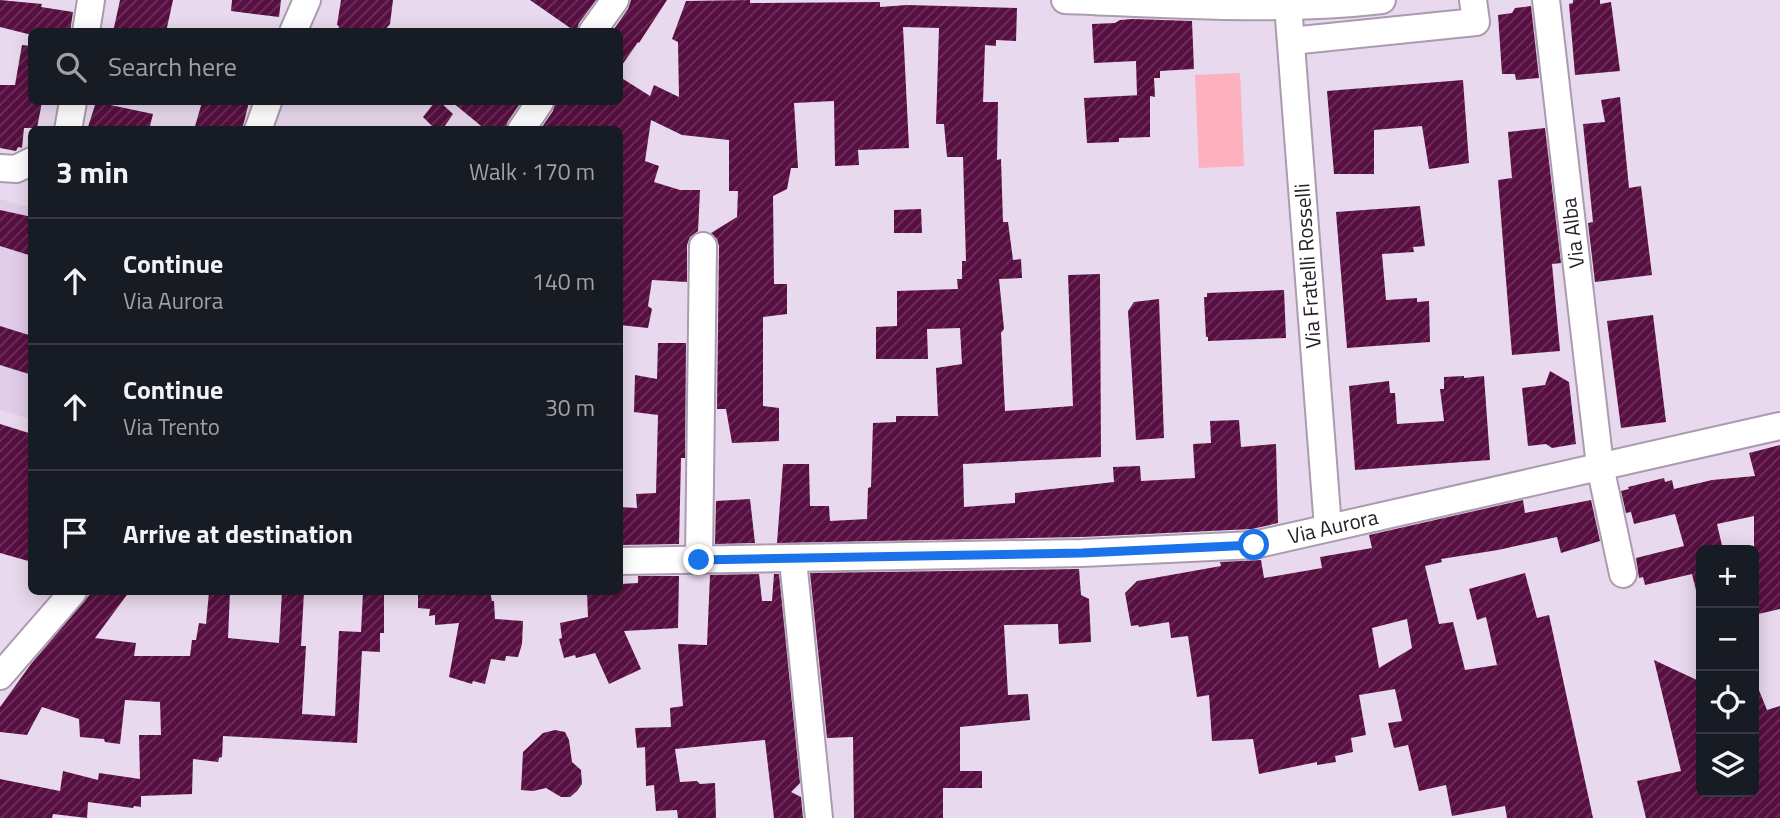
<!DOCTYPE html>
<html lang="en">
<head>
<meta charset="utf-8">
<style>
  :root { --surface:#171b24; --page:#20242c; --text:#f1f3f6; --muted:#9ea1a6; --line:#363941 }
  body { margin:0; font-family:"Titillium Web",sans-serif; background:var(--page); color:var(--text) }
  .controls { position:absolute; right:21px; bottom:21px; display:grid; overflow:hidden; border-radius:10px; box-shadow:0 4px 18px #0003 }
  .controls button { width:63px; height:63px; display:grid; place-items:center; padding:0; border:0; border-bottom:2px solid var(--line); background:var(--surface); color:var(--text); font:35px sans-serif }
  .stop { position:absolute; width:21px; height:21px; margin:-16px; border:5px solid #1a73e8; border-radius:50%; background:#fff }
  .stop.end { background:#1a73e8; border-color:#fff; box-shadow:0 2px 7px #0008 }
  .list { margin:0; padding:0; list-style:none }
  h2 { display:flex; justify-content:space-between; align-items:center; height:91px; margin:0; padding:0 28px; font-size:30px }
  h2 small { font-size:23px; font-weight:400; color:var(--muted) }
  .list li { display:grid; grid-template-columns:46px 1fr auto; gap:21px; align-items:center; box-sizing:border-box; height:126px; padding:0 28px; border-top:2px solid var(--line) }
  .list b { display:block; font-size:26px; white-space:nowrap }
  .list p { margin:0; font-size:23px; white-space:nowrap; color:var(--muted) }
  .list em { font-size:23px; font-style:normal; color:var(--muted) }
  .icon { flex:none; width:38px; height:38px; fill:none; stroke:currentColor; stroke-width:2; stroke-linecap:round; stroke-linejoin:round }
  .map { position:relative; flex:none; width:1780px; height:818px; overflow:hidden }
  .search { position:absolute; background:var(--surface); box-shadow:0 4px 18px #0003; left:28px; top:28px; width:595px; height:77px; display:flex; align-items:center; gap:18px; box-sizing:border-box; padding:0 24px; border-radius:10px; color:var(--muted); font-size:26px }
  .panel { position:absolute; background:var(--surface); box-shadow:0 4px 18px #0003; left:28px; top:126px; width:595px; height:469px; border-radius:10px }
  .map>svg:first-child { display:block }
  .built { fill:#e2cde9 }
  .pitch { fill:#fdb0bd }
  .building { fill:url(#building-hatch); fill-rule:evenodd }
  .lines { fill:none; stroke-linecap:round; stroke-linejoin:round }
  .minor-casing { stroke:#aa9baf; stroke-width:30 }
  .minor { stroke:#fff; stroke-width:26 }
  .route { stroke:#1a73e8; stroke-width:9 }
  .labels { text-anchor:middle; stroke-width:7; stroke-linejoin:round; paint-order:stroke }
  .street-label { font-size:21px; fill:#262028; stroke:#fff }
</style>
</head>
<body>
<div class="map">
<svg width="1780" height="818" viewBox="0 0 1780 818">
  <defs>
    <pattern id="building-hatch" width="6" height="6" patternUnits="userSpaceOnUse" patternTransform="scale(1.75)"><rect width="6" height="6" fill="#570f41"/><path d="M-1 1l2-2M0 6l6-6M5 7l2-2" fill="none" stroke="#6c325a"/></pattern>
  </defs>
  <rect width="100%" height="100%" fill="#e9d9ee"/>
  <polygon class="built" points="0,199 31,208 31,419 0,410"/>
  <polygon class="pitch" points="1240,73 1244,166 1199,168 1195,75"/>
  <g class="building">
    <polygon points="0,0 42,4 41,7 73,12 70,32 32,32 32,35 0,27"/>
    <polygon points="120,0 173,0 166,32 113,32"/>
    <polygon points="232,0 281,0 279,17 231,11"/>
    <polygon points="341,0 393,0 390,24 383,32 338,32 339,26 337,25"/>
    <polygon points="530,0 596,0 579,23 576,32"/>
    <polygon points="631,0 667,0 639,43 638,42 620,68 620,32 612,32 628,9"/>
    <polygon points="750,0 750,3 880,2 880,7 907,5 1017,8 1016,41 996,40 996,46 985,45 983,102 998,102 997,160 1001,159 1003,222 1008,222 1013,260 1021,259 1022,278 999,279 1004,329 1001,333 1005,411 1073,406 1068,275 1100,274 1101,457 963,464 964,507 1015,503 1015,493 1114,482 1113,467 1140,466 1141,481 1195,478 1193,444 1211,443 1210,421 1239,420 1241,447 1276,444 1278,523 1252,529 1082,537 777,543 783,464 809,464 810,506 829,506 830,521 867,519 868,488 871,487 873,423 896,422 896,416 938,416 936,368 962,364 960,328 927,329 928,359 876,359 876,327 897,326 897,291 958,289 957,279 962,279 962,261 966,261 963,157 947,157 944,124 936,124 939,28 903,27 909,148 858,150 859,165 835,166 834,101 794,103 798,168 791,168 787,189 773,196 774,284 787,284 787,314 763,317 763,406 779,408 779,441 732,443 726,409 717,409 719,246 717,239 711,233 737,217 738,191 729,191 729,140 682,135 651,120 645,161 659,166 654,182 680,190 700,190 698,231 690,237 687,245 687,282 652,280 648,306 652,309 648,328 620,325 620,130 540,130 553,111 555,102 620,102 620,77 650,96 654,85 679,97 678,42 672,39 686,1"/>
    <polygon points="1573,0 1600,0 1600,4 1611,2 1620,71 1575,75 1569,4 1573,3"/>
    <polygon points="1531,6 1539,78 1516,80 1515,74 1502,74 1498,15 1512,13 1515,8"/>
    <polygon points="1133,19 1192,21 1194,69 1160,71 1160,78 1154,78 1155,97 1150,96 1150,137 1119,138 1119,142 1087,143 1084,98 1141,95 1137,95 1136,61 1094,63 1092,24 1115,23 1120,20"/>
    <polygon points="22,45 32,46 32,102 42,102 37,128 24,128 22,148 18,147 16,151 0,148 0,85 15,85"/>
    <polygon points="1463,80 1469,163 1429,169 1422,126 1374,130 1374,174 1334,174 1327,91"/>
    <polygon points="1620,97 1629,188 1641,186 1652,275 1595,282 1588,223 1593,222 1583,124 1605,122 1601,100"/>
    <polygon points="96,102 153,114 149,130 87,130"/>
    <polygon points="202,102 249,102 242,130 194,130"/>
    <polygon points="435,102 440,102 453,114 442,130 436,130 423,117"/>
    <polygon points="452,102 521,102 508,121 505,130 486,130"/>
    <polygon points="1545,128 1561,263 1552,264 1560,351 1512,355 1498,180 1512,178 1508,132"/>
    <polygon points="1420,206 1425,246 1413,247 1414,252 1382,254 1386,300 1417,298 1417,302 1429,301 1430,342 1347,348 1336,212"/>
    <polygon points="921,209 922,233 894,233 894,210"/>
    <polygon points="0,210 32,217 32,256 0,246"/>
    <polygon points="1284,290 1286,338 1208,341 1208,337 1206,337 1204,297 1207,297 1207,293"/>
    <polygon points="1159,299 1164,438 1136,440 1128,311 1134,302"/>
    <polygon points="1653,315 1666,422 1621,428 1607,321"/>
    <polygon points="0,326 32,336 32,375 0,365"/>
    <polygon points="658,343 686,343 685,458 681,458 679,544 620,545 620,507 637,508 636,494 656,493 658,415 634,412 635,375 657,379"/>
    <polygon points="1550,371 1569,382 1576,444 1552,448 1546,444 1528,446 1522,388 1545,385"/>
    <polygon points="1464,376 1464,378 1484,376 1490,460 1355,470 1349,386 1389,381 1390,393 1395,393 1397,424 1444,421 1440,389 1444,389 1444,377"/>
    <polygon points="0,424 32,434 32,562 0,553"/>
    <polygon points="1780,445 1780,609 1754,615 1754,516 1717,524 1723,550 1701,550 1701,589 1696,590 1692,574 1645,585 1643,577 1639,578 1636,558 1684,546 1675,514 1634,524 1631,512 1626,513 1621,491 1629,489 1628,487 1664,478 1665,482 1672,480 1674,489 1712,480 1755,476 1749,453"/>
    <polygon points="750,499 755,543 715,544 716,501"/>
    <path d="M1523,500L1525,513L1591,500L1600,541L1561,553L1557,537L1498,550L1441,559L1442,562L1425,566L1439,624L1453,622L1465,670L1497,665L1486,617L1477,620L1469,589L1525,573L1537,618L1549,615L1593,818H1507L1505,806L1452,816L1446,785L1419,791L1408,745L1394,748L1388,723L1402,721L1395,689L1359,695L1366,735L1351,738L1353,752L1335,756L1336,762L1317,765V762L1259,774L1253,739L1212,741L1209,695L1197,697L1188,636L1171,638L1169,622L1139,627L1138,625L1131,626L1125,593L1137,581L1221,566L1220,562L1261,560L1264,578L1322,568L1320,557L1372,548L1369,535ZM1407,619L1412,648L1379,668L1372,628Z"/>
    <polygon points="1079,569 1081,595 1089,599 1091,642 1059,644 1058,624 1004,625 1008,695 1028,694 1030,720 960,727 960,771 982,771 982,788 943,788 943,818 854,818 853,737 827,738 810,573"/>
    <polygon points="759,574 762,601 772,601 774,574 779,574 800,783 791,792 801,797 803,818 774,818 765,740 675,749 680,782 697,781 700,784 715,783 716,818 678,818 677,810 656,811 654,785 646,786 645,747 637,748 635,728 671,727 670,708 683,706 678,644 707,645 710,575"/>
    <polygon points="638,576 679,576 678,628 624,631 641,669 609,684 595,653 576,658 575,655 564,658 559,639 562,638 560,623 588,617 587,592 620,592 620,584 638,583"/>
    <polygon points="92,592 129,592 95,638 136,643 134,656 190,656 192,640 196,640 199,623 206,624 209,592 230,592 228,638 279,643 282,592 304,592 301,646 306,646 302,714 335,716 339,631 361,632 363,592 384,592 384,633 380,633 380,652 362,651 357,743 223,736 222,757 219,758 218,762 193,759 192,794 141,796 141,807 134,806 133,808 88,802 87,818 53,814 52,818 0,818 0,779 60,791 63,771 98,780 99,773 140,779 139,735 161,735 160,702 125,700 120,744 105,742 104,739 80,737 79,719 42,707 27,735 0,732 0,707 3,703 31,664"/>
    <polygon points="418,592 490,592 492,601 494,601 495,619 523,621 522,644 518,657 506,656 505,661 491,659 485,684 473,681 472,684 449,677 459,623 435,625 435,615 429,616 430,609 418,608"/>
    <polygon points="1654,660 1699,681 1701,690 1701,792 1754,792 1754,678 1767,710 1780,706 1780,818 1646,818 1637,781 1681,771"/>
    <polygon points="555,730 565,732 569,740 572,762 581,770 582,784 577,791 570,797 561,797 546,788 533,791 521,790 523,752 543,733"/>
  </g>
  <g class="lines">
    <g class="minor-casing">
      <g id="minor">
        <path d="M1065,0C1168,4 1279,12 1382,0"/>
        <polyline points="1546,0 1600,466 1623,574"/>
        <polyline points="1288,5 1328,528"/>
        <polyline points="86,32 91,0"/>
        <polyline points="293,32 307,0"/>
        <polyline points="592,32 615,0"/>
        <polyline points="1291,41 1476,22 1473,0"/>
        <polyline points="68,130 73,102"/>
        <polyline points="258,130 268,102"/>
        <polyline points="521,130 540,102"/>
        <polyline points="0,168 16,169 32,161"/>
        <polyline points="699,560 703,246"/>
        <polyline points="793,560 819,818"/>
        <polyline points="620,561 1082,553 1254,545 1780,426"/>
        <polyline points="0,676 73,592"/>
      </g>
    </g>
    <use href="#minor" class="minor"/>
  </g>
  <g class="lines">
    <polyline class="route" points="699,560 1082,553 1254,545"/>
  </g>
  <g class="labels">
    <g class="street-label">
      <text transform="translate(1573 233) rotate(-97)" y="7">Via Alba</text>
      <text transform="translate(1308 266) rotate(-94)" y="7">Via Fratelli Rosselli</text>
      <text transform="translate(1333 527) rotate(-13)" y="7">Via Aurora</text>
    </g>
  </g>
</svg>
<div class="controls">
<button>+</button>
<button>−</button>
<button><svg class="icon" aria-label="locate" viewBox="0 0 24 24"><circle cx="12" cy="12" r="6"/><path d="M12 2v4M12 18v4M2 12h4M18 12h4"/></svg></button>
<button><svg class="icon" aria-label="layers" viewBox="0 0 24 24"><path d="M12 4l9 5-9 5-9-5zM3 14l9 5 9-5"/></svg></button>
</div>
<div class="stop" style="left:1254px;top:545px"></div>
<div class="stop end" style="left:699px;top:560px"></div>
<div class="search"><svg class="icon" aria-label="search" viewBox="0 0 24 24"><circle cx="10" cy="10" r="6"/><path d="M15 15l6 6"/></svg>Search here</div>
<section class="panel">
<h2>3 min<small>Walk · 170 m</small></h2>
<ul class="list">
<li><svg class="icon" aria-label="ahead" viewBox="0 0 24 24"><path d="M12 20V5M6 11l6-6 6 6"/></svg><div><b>Continue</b><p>Via Aurora</p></div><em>140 m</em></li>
<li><svg class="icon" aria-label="ahead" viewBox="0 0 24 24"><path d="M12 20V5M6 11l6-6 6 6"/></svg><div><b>Continue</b><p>Via Trento</p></div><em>30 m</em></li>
<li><svg class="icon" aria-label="arrive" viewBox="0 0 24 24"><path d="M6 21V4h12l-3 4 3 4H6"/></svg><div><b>Arrive at destination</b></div></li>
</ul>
</section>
</div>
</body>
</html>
